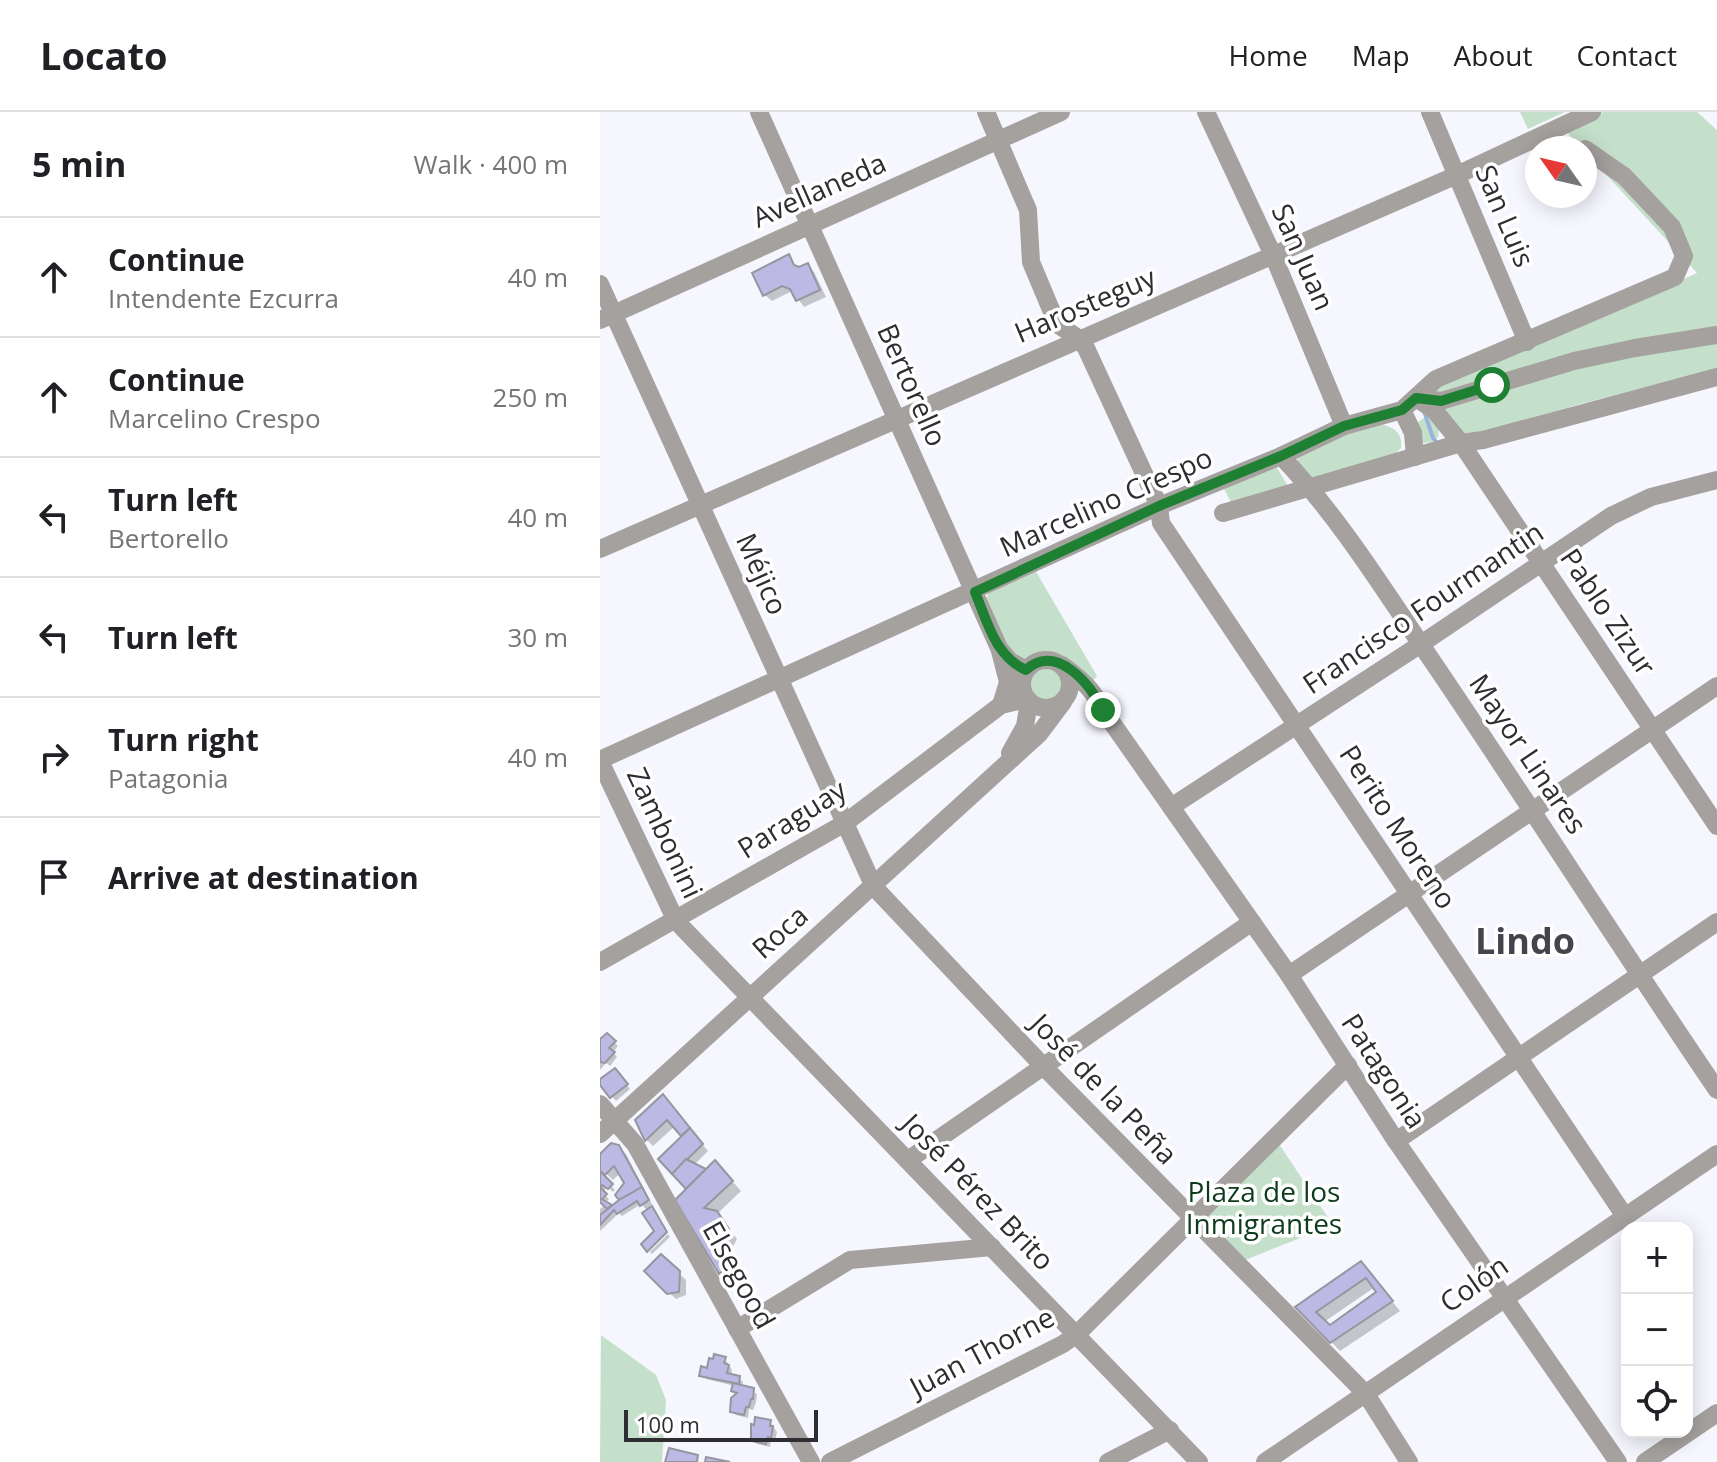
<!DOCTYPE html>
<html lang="en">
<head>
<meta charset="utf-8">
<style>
  :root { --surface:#fff; --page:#f2f2f2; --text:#202124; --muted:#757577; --line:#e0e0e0 }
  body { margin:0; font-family:"Open Sans",sans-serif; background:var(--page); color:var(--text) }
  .controls { position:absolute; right:24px; bottom:24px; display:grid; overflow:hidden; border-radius:16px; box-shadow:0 4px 20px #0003 }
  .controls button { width:72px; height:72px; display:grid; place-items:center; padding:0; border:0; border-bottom:2px solid var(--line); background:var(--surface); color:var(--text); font:40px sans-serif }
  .compass { position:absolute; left:925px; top:24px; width:72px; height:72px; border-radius:50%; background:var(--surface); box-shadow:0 4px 20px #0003; rotate:304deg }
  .scale { position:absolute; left:24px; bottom:20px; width:194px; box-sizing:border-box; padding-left:8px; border:4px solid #2e2e32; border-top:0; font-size:22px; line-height:28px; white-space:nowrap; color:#2e2e32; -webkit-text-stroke:6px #fff; paint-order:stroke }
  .stop { position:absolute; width:24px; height:24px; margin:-18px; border:6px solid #1e8032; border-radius:50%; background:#fff }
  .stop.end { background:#1e8032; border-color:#fff; box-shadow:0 2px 8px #0008 }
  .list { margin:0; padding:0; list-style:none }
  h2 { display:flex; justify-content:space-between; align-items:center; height:104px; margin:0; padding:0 32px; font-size:34px }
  h2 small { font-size:26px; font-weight:400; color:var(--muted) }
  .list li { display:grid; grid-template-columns:52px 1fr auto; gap:24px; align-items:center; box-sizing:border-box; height:120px; padding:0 32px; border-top:2px solid var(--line) }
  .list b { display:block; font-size:30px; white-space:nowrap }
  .list p { margin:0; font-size:26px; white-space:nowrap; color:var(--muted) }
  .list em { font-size:26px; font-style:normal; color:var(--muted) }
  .icon { flex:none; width:44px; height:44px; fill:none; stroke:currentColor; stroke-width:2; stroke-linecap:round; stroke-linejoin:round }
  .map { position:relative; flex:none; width:1117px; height:1350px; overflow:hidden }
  header { display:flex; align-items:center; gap:48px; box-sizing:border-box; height:112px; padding:0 40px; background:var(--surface); border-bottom:2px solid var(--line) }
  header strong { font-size:38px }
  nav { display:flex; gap:44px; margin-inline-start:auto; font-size:28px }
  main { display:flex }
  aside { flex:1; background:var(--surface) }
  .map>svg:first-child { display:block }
  .green { fill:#c5e0ca }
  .shadow { fill:#0003; fill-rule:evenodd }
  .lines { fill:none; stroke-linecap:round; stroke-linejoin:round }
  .stream { stroke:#97b5d9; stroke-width:4 }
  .building { fill:#bcb9e5; stroke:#96969f; stroke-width:2; fill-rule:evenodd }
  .minor { stroke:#a5a19f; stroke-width:18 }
  .route { stroke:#1e8032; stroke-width:10 }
  .labels { text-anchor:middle; stroke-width:7; stroke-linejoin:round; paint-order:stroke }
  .street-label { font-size:28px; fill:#2e2e32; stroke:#fff }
  .park-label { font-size:28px; fill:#0d3b1c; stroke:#fff }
  .district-label { font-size:36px; font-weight:bold; fill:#45444c; stroke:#fff }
</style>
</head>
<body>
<header>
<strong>Locato</strong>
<nav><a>Home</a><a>Map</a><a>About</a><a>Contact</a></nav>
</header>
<main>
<aside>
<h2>5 min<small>Walk · 400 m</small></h2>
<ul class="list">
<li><svg class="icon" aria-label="ahead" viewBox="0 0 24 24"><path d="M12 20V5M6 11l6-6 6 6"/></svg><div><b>Continue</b><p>Intendente Ezcurra</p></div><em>40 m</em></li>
<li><svg class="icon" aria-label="ahead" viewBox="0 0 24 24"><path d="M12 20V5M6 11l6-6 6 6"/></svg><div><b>Continue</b><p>Marcelino Crespo</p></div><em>250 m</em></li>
<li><svg class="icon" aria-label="left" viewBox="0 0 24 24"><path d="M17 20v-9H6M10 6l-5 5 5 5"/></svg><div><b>Turn left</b><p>Bertorello</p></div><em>40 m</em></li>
<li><svg class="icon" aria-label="left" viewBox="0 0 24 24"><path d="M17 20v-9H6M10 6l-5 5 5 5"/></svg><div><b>Turn left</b></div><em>30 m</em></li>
<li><svg class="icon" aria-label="right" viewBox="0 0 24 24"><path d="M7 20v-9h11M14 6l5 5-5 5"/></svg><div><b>Turn right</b><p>Patagonia</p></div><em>40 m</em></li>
<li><svg class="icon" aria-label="arrive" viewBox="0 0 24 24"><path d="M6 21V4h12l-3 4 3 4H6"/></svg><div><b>Arrive at destination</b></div></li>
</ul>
</aside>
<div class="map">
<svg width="1117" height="1350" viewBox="0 0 1117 1350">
  <rect width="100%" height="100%" fill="#f6f6fe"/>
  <g class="green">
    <polygon points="920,0 965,0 928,17"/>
    <polygon points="1003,0 1097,0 1117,18 1117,218 837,282 834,277 838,272 1097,161 964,17"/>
    <polygon points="1117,229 1117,257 980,292 869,325 865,326 842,295 965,257"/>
    <polygon points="824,306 832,307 839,317 838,325 831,330 823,331 818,310"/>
    <path d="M780,312C793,315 803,320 801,336L795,342L718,367C707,364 698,356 697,344L747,318Z"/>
    <polygon points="676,354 688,374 633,394 623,375"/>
    <path d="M435,458L497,564L492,570C473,557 452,535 429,550L411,542L386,487L389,480Z"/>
    <circle cx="445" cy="571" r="17"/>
    <polygon points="677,1029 733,1113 640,1150 604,1113 603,1100"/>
    <polygon points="1,1223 56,1263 66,1288 62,1350 0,1350"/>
  </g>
  <g class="shadow">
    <polygon points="188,145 198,157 208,154 214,160 226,185 204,195 194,181 190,180 172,189 165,183"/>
    <polygon points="7,923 18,934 13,940 17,945 10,954 6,951 0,958 0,929"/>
    <polygon points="18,962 30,977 16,989 0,970"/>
    <polygon points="69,991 108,1039 94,1053 106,1060 124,1060 141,1079 117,1102 137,1127 129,1142 139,1162 130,1169 121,1160 89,1077 84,1025 75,1014 53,1034 47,1028 37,1009"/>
    <polygon points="18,1035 26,1042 52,1092 50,1094 66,1118 47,1137 56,1119 48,1099 41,1092 22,1104 19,1101 0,1119 0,1097 5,1093 0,1090 0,1062 15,1078 13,1080 8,1075 2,1080 9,1087 5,1091 11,1096 23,1089 26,1071 20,1061 13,1068 0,1056 0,1045"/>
    <polygon points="68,1122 70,1125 52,1142 50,1140"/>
    <polygon points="61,1145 86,1168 86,1183 76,1187 46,1159"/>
    <path d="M769,1161L800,1199L740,1239L698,1195ZM775,1175L779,1181L729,1215L724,1210Z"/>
    <polygon points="125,1247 132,1258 131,1264 139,1266 143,1270 142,1275 157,1282 156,1290 153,1298 149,1297 148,1306 136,1303 132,1299 138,1283 134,1279 135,1274 106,1267 101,1263"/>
    <polygon points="170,1310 177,1320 175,1329 171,1328 170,1335 157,1332 153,1328"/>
  </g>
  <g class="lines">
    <polyline class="stream" points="824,299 833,326 837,331"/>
  </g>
  <g class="building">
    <polygon points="189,142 194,153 199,155 208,151 220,178 196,189 190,177 182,174 163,184 152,161"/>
    <polygon points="7,921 16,929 9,936 15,940 5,951 0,950 0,927"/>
    <polygon points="15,956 28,972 10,986 0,973 0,967"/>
    <polygon points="63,982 90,1016 81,1024 67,1008 45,1029 35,1008"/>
    <polygon points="90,1016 103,1032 72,1062 58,1047"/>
    <polygon points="11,1031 19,1033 42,1075 19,1088 15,1083 24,1071 14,1054 5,1063 0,1059 0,1042"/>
    <polygon points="86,1047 106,1057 86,1077 72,1062"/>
    <polygon points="115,1048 133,1069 104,1096 117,1099 129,1117 121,1131 132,1153 119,1162 75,1088"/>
    <polygon points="0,1059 13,1072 8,1077 2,1073 0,1075"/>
    <polygon points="0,1075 7,1082 2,1087 12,1093 7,1097 0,1090"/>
    <polygon points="42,1075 49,1088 40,1094 37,1089 17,1102 14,1098 0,1113 0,1103 19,1088"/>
    <polygon points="52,1094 67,1120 47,1140 41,1132 54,1119 42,1101"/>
    <polygon points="61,1142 80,1159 79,1180 67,1182 44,1159"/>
    <path d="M761,1149L793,1189L730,1231L695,1195ZM766,1166L776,1180L730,1213L716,1200Z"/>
    <polygon points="114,1242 126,1245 124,1251 129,1253 127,1261 140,1264 139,1272 99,1264 101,1254 107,1256 109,1246 113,1247"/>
    <polygon points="133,1271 154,1276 153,1287 151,1287 149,1295 146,1295 144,1303 130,1300 131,1286 137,1281 131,1279"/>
    <polygon points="155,1305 171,1308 170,1314 173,1314 171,1326 168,1325 166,1332 151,1329 151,1312 154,1313"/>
    <polygon points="69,1336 98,1343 97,1350 65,1350"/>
    <polygon points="106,1345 130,1350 105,1350"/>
  </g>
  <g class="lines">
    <g class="minor">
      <polyline points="159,0 399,536 410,549 426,558"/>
      <polyline points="386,0 428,98 431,150 457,212 478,226 486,236 559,394 561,411 1024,1103"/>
      <polyline points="606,0 673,143 744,314"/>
      <polyline points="830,0 927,230"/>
      <polyline points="0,172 274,775 443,954 766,1282 809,1350"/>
      <polyline points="0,208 461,0"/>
      <polyline points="816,286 834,298 861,331 1117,714"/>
      <polyline points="819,286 841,289 974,249 1035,236 1117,223"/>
      <polyline points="802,298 813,321 815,345"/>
      <path d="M681,344C742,408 789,486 839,559C933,698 1023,840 1117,978"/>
      <polyline points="623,401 861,331 883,328 1117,265"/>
      <polyline points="0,437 857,63 992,0"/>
      <polyline points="400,539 408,570 401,593"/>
      <circle cx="446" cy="572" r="24"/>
      <path d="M462,553C480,566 493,577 503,598L689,863L796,1029L1018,1350"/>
      <polyline points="410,641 425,614 429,590"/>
      <polyline points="0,648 559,394 681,344 744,314 802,298 836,267 1075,165 1084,144 1072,115 1024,64 985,37"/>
      <polyline points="0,649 76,809 599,1350"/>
      <polyline points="571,695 821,532 1011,404 1051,385 1117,368"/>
      <polyline points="0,850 245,711 401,593 427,587"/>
      <polyline points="689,863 1117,574"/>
      <polyline points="0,992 35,1032 211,1350"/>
      <polyline points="0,1022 439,622 463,590"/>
      <polyline points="796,1029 1117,810"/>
      <polyline points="308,1048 652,810"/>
      <polyline points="137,1217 250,1148 392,1135"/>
      <polyline points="230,1350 463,1232 477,1222 748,953"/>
      <polyline points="508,1350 570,1318"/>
      <polyline points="665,1350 1117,1042"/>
      <polyline points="1045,1350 1117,1301"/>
    </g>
  </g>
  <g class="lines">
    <path class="route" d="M503,598C491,572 455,530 426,558C395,544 387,509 375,480L559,394L681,344L744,314L802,298L816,286L841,289L892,273"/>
  </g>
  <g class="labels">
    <g class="street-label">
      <text transform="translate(219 78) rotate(-24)" y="10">Avellaneda</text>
      <text transform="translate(905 104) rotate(67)" y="10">San Luis</text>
      <text transform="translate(703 145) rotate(66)" y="10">San Juan</text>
      <text transform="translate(485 193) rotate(-23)" y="10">Harosteguy</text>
      <text transform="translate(312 273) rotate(66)" y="10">Bertorello</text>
      <text transform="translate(506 390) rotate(-24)" y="10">Marcelino Crespo</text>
      <text transform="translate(162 462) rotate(66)" y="10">Méjico</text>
      <text transform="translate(823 496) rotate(-34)" y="10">Francisco Fourmantin</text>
      <text transform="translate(1008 500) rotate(56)" y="10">Pablo Zizur</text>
      <text transform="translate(928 642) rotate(56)" y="10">Mayor Linares</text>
      <text transform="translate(192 707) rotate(-32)" y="10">Paraguay</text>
      <text transform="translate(798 715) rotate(57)" y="10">Perito Moreno</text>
      <text transform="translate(65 721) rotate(65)" y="10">Zambonini</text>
      <text transform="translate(180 820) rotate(-42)" y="10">Roca</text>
      <text transform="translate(784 959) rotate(57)" y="10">Patagonia</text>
      <text transform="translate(504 977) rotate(46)" y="10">José de la Peña</text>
      <text transform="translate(378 1080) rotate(46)" y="10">José Pérez Brito</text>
      <text transform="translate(139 1163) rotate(61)" y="10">Elsegood</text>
      <text transform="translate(874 1172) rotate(-35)" y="10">Colón</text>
      <text transform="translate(382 1240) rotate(-28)" y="10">Juan Thorne</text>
    </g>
    <g class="park-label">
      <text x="664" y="1090">Plaza de los<tspan x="664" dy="32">Inmigrantes</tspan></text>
    </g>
    <g class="district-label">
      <text x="925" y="842">Lindo</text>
    </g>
  </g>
</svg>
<div class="controls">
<button>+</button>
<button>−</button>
<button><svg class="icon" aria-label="locate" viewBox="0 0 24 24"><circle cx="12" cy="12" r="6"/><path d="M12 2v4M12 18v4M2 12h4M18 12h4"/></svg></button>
</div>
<svg class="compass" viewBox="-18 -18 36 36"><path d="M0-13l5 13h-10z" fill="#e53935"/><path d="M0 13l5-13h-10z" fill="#757577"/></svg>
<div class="scale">100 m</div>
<div class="stop" style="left:892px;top:273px"></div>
<div class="stop end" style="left:503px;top:598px"></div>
</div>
</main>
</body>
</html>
